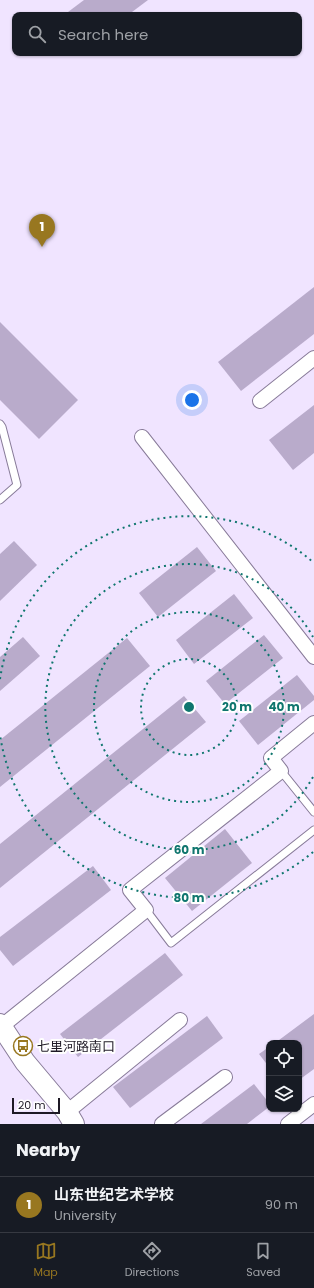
<!DOCTYPE html>
<html lang="en">
<head>
<meta charset="utf-8">
<style>
  :root { --surface:#171b24; --page:#242831; --text:#f1f3f6; --muted:#9ea1a6; --line:#363941; --accent:#987720 }
  body { margin:0; font-family:Poppins,"Noto Sans SC",sans-serif; background:var(--page); color:var(--text) }
  .controls { position:absolute; right:12px; bottom:12px; display:grid; overflow:hidden; border-radius:8px; box-shadow:0 1px 3px #0004 }
  .controls button { width:36px; height:36px; display:grid; place-items:center; padding:0; border:0; border-bottom:1px solid var(--line); background:var(--surface); color:var(--text); font:20px sans-serif }
  .scale { position:absolute; left:12px; bottom:10px; width:48px; box-sizing:border-box; padding-left:4px; border:2px solid #1e1925; border-top:0; font-size:11px; line-height:14px; white-space:nowrap; color:#1e1925; -webkit-text-stroke:3px #fff; paint-order:stroke }
  .you { position:absolute; left:192px; top:400px; width:14px; height:14px; margin:-10px; border:3px solid #fff; border-radius:50%; background:#1a73e8; box-shadow:0 0 0 6px #1a73e833 }
  .badge { display:grid; place-items:center; width:26px; height:26px; border-radius:50%; background:var(--accent); color:#fff; font-size:13px; font-weight:700 }
  .pin { position:absolute; translate:-50% -33px; filter:drop-shadow(0 1px 2px #0008) }
  .pin::after { content:''; position:absolute; top:21px; width:14px; height:12px; background:inherit; clip-path:polygon(0 0,100% 0,50% 100%) }
  .list { margin:0; padding:0; list-style:none }
  h2 { display:flex; justify-content:space-between; align-items:center; height:52px; margin:0; padding:0 16px; font-size:17px }
  h2 small { font-size:13px; font-weight:400; color:var(--muted) }
  .list li { display:grid; grid-template-columns:26px 1fr auto; gap:12px; align-items:center; box-sizing:border-box; height:56px; padding:0 16px; border-top:1px solid var(--line) }
  .list b { display:block; font-size:15px; white-space:nowrap }
  .list p { margin:0; font-size:13px; white-space:nowrap; color:var(--muted) }
  .list em { font-size:13px; font-style:normal; color:var(--muted) }
  .icon { flex:none; width:22px; height:22px; fill:none; stroke:currentColor; stroke-width:2; stroke-linecap:round; stroke-linejoin:round }
  .map { position:relative; flex:none; width:314px; height:1124px; overflow:hidden }
  .search { position:absolute; background:var(--surface); box-shadow:0 1px 3px #0004; left:12px; right:12px; top:12px; height:44px; display:flex; align-items:center; gap:10px; box-sizing:border-box; padding:0 14px; border-radius:8px; color:var(--muted); font-size:15px }
  .sheet { height:108px; background:var(--surface) }
  nav { display:flex; justify-content:space-around; align-items:center; box-sizing:border-box; height:56px; border-top:1px solid var(--line); background:var(--surface); font-size:11px; color:var(--muted) }
  nav a { display:grid; justify-items:center; gap:2px }
  nav .on { color:var(--accent) }
  .map>svg:first-child { display:block }
  .building { fill:#b9abcb }
  .lines { fill:none; stroke-linecap:round; stroke-linejoin:round }
  .service-casing { stroke:#887b99; stroke-width:9 }
  .minor-casing { stroke:#887b99; stroke-width:16 }
  .secondary-casing { stroke:#887b99; stroke-width:22 }
  .service { stroke:#fff; stroke-width:7 }
  .minor { stroke:#fff; stroke-width:14 }
  .secondary { stroke:#fff; stroke-width:20 }
  .ring { fill:none; stroke:#0f766e; stroke-width:2; stroke-dasharray:2 4 }
  .labels { text-anchor:middle; stroke-width:4; stroke-linejoin:round; paint-order:stroke }
  .poi-label { font-size:13px; fill:#1e1925; stroke:#fff; text-anchor:start }
  .centre { fill:#0f766e; stroke:#fff; stroke-width:2 }
  .ring-label { font-size:12px; text-anchor:middle; font-weight:bold; fill:#0f766e; stroke:#fff; stroke-width:4; stroke-linejoin:round; paint-order:stroke }
</style>
</head>
<body>
<div class="map">
<svg width="314" height="1124" viewBox="0 0 314 1124">
  <rect width="100%" height="100%" fill="#f0e4ff"/>
  <g class="building">
    <polygon points="84,0 148,0 128,15 64,15"/>
    <polygon points="314,287 314,334 241,391 218,362"/>
    <polygon points="0,322 78,400 39,439 0,400"/>
    <polygon points="314,405 314,453 293,470 269,440"/>
    <polygon points="14,541 37,565 0,601 0,554"/>
    <polygon points="197,547 216,571 158,617 139,593"/>
    <polygon points="234,594 253,618 194,664 176,640"/>
    <polygon points="264,635 283,658 225,704 206,681"/>
    <polygon points="23,637 40,656 0,691 0,657"/>
    <polygon points="127,638 150,666 0,787 0,740"/>
    <polygon points="297,675 314,696 314,700 258,745 239,721"/>
    <polygon points="184,696 206,722 0,888 0,844"/>
    <polygon points="225,829 252,863 192,911 165,878"/>
    <polygon points="93,866 111,890 13,966 0,950 0,937"/>
    <polygon points="165,953 183,975 78,1057 60,1034"/>
    <polygon points="314,1014 314,1069 299,1080 299,1043 275,1043"/>
    <polygon points="207,1016 223,1038 130,1108 113,1087"/>
    <polygon points="269,1047 269,1067 259,1054"/>
    <polygon points="254,1084 269,1103 269,1107 247,1124 201,1124"/>
  </g>
  <g class="lines">
    <g class="service-casing">
      <g id="service">
        <polyline points="0,424 2,427 17,485 0,500"/>
        <polyline points="281,771 314,812"/>
        <polyline points="146,910 171,943 314,830"/>
      </g>
    </g>
    <g class="minor-casing">
      <g id="minor">
        <polyline points="260,401 314,358"/>
        <polyline points="142,437 314,657"/>
        <polyline points="2,1026 146,910 130,890 281,771 271,758 314,723"/>
        <polyline points="67,1112 180,1020"/>
        <polyline points="162,1124 225,1077"/>
        <polyline points="288,1124 314,1104"/>
      </g>
    </g>
    <g class="secondary-casing">
      <polyline id="secondary" points="0,1024 25,1062 67,1112 74,1124"/>
    </g>
    <use href="#service" class="service"/>
    <use href="#minor" class="minor"/>
    <use href="#secondary" class="secondary"/>
  </g>
  <g class="ring">
    <circle cx="189" cy="707" r="48"/>
    <circle cx="189" cy="707" r="95"/>
    <path d="M313 777A143 143 0 1 1 313 637"/>
    <path d="M313 852A191 191 0 0 1 0 735M0 679A191 191 0 0 1 313 562"/>
  </g>
  <defs>
    <g id="bus-ring" transform="scale(1)"><circle r="9.5" fill="#fff" stroke="#987720" stroke-width="1.5"/><path d="M-5-6H5V4H4V6H2V4H-2V6H-4V4H-5ZM-3.5-4V0h7V-4ZM-3.5 1.2v1.5H-2V1.2ZM2 1.2v1.5H3.5V1.2Z" fill="#987720"/></g>
  </defs>
  <g fill-rule="evenodd">
    <use href="#bus-ring" x="23" y="1046"/>
  </g>
  <g class="labels">
    <g class="poi-label">
      <text x="37" y="1051">七里河路南口</text>
    </g>
  </g>
  <circle cx="189" cy="707" r="6" class="centre"/>
  <g class="ring-label">
    <text x="237" y="711">20 m</text>
    <text x="284" y="711">40 m</text>
    <text x="189" y="854">60 m</text>
    <text x="189" y="902">80 m</text>
  </g>
</svg>
<div class="controls">
<button><svg class="icon" aria-label="locate" viewBox="0 0 24 24"><circle cx="12" cy="12" r="6"/><path d="M12 2v4M12 18v4M2 12h4M18 12h4"/></svg></button>
<button><svg class="icon" aria-label="layers" viewBox="0 0 24 24"><path d="M12 4l9 5-9 5-9-5zM3 14l9 5 9-5"/></svg></button>
</div>
<div class="scale">20 m</div>
<div class="you"></div>
<div class="pin badge" style="left:42px;top:247px">1</div>
<div class="search"><svg class="icon" aria-label="search" viewBox="0 0 24 24"><circle cx="10" cy="10" r="6"/><path d="M15 15l6 6"/></svg>Search here</div>
</div>
<section class="sheet">
<h2>Nearby<small></small></h2>
<ul class="list">
<li><span class="badge">1</span><div><b>山东世纪艺术学校</b><p>University</p></div><em>90 m</em></li>
</ul>
</section>
<nav>
<a class="on"><svg class="icon" aria-label="map" viewBox="0 0 24 24"><path d="M3 6l6-2 6 2 6-2v14l-6 2-6-2-6 2zM9 4v14M15 6v14"/></svg>Map</a>
<a><svg class="icon" aria-label="directions" viewBox="0 0 24 24"><path d="M12 3l9 9-9 9-9-9zM9 14v-3h6M13 9l2 2-2 2"/></svg>Directions</a>
<a><svg class="icon" aria-label="saved" viewBox="0 0 24 24"><path d="M7 4h10v16l-5-4-5 4z"/></svg>Saved</a>
</nav>
</body>
</html>
